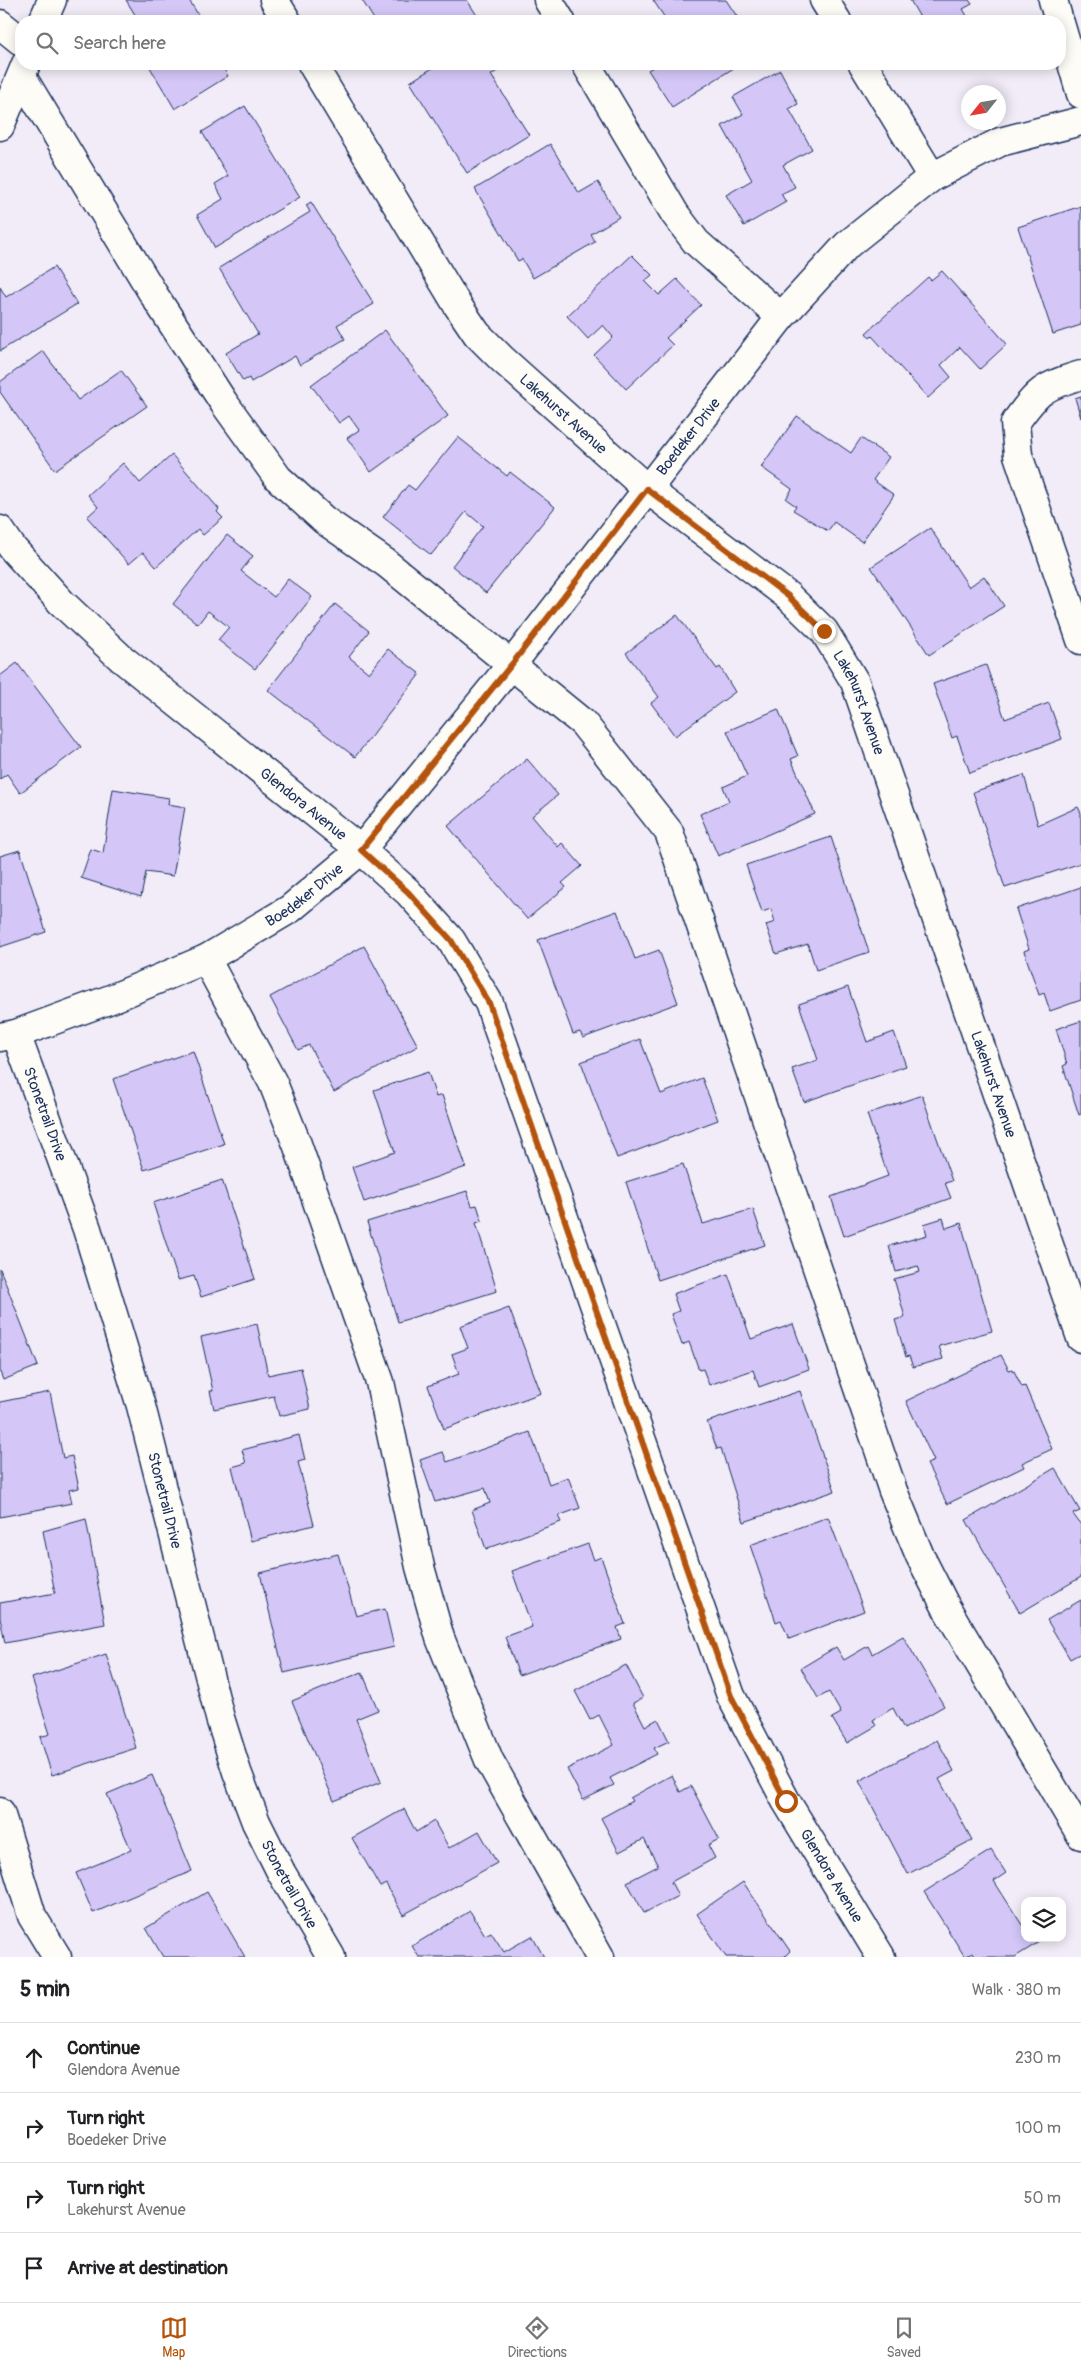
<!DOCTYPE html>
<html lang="en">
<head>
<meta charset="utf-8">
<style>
  :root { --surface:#fff; --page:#f2f2f2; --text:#202124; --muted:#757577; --line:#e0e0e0; --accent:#b45309 }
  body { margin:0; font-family:Pangolin,sans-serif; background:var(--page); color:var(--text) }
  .controls { position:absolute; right:15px; bottom:15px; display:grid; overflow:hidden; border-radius:10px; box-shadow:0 2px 12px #0003 }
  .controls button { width:45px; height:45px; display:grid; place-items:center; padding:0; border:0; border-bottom:1px solid var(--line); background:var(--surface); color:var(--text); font:25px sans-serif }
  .compass { position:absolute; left:961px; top:85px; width:45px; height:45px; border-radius:50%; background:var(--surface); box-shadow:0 2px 12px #0003; rotate:239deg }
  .stop { position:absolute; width:15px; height:15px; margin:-11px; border:4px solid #b45309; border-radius:50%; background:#fff }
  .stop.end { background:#b45309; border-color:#fff; box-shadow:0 1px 5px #0008 }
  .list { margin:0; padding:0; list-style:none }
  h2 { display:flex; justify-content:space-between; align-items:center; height:65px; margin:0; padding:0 20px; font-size:21px }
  h2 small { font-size:16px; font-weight:400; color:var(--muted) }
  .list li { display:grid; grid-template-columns:32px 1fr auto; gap:15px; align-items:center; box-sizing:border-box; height:70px; padding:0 20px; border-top:1px solid var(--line) }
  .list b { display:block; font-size:19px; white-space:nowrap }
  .list p { margin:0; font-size:16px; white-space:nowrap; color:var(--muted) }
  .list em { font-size:16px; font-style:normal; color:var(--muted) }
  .icon { flex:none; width:28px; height:28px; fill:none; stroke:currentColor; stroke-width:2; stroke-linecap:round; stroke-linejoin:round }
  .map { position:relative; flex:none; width:1081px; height:1957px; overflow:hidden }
  .search { position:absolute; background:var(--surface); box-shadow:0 2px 12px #0003; left:15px; right:15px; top:15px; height:55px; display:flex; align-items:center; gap:12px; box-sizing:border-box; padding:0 18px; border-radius:20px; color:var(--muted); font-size:19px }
  .sheet { height:345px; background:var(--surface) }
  nav { display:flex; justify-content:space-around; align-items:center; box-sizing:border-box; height:70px; border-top:1px solid var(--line); background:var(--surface); font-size:14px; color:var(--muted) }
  nav a { display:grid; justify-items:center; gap:2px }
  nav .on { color:var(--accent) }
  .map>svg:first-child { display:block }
  .building { fill:#d4c7f8; stroke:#1b2f5e }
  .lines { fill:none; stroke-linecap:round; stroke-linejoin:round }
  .minor-casing { stroke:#1b2f5e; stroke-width:31 }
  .minor { stroke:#fdfcf7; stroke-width:28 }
  .route { stroke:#b45309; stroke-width:6 }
  .labels { text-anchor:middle; stroke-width:4.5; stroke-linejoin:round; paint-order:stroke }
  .street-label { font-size:15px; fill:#1b2f5e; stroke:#fdfcf7 }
</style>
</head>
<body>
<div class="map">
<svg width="1081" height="1957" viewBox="0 0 1081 1957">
  <rect width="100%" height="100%" fill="#f1ecf7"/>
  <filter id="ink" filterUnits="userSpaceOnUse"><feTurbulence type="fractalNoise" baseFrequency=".02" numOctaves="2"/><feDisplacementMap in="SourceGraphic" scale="10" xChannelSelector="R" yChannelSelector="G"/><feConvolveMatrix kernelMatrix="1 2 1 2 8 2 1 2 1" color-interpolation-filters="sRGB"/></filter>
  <g filter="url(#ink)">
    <g class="building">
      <polygon points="126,0 189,0 202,21 139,21"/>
      <polygon points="362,0 467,0 478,17 470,21 375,21"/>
      <polygon points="653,0 726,0 740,21 667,21"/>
      <polygon points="910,0 969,0 972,4 963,9 970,21 922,21"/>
      <polygon points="148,64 221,64 228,76 175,109"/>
      <polygon points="439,64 508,64 491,75 529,135 467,173 410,82"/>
      <polygon points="658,64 740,64 672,107 648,70"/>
      <polygon points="780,70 798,104 789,109 812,149 783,165 795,187 781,194 786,202 744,226 726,195 752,180 722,126 743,114 733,97"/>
      <polygon points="245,106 300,197 215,248 197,215 223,199 215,184 228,176 202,132"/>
      <polygon points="550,144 579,193 598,182 619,217 591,234 595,242 533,278 522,259 518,261 475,189"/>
      <polygon points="311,202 374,304 337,325 345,339 300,365 295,356 251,382 249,378 243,381 226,353 258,334 219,268 310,212 306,205"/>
      <polygon points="1081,206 1081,325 1053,334 1018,227"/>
      <polygon points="632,255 652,275 645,281 659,295 677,279 701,305 666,338 673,345 626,389 594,355 613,337 603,325 588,339 567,316"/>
      <polygon points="54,267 77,304 0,351 0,287 6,297"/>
      <polygon points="942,271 1007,344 980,369 960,347 941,365 951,377 928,398 872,336 870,338 866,333 928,277 931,280"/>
      <polygon points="385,330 448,416 371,472 347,438 359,430 349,416 339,423 311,385"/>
      <polygon points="43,351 78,400 121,370 147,406 55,470 0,392 0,382"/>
      <polygon points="1081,396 1081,418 1075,398"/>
      <polygon points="797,416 851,453 861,438 889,457 873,480 894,495 862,542 834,522 828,531 793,510 796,506 786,499 792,489 761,467"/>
      <polygon points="458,437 507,476 510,472 555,507 486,593 452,566 483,526 466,512 431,555 383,517 408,485 415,490"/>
      <polygon points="172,455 219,509 217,512 223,518 203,535 198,529 156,567 143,552 129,564 87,517 98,507 88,495 123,463 140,483"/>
      <polygon points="930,528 969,587 984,576 1004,606 929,655 871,567"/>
      <polygon points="227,535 253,556 241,571 274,597 288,579 312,597 255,669 218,640 229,627 208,611 198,624 173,604"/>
      <polygon points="335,604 369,631 349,657 369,673 388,649 420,674 355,757 268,690"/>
      <polygon points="677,615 717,669 720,667 735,692 675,736 651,703 659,697 626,653"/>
      <polygon points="17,663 81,747 20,793 7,774 0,779 0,676"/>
      <polygon points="986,665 1005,719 1049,703 1062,739 970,773 957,736 952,738 933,684"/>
      <polygon points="778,709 798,756 791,759 815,814 718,856 700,814 729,801 723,787 747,776 727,731"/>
      <polygon points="527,759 558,795 532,816 558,847 562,843 582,866 562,883 566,887 527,919 448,826"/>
      <polygon points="1024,775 1038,825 1078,807 1081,813 1081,863 1005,888 973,792"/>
      <polygon points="113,789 169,798 168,804 185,807 173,876 146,872 141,897 81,878 91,849 103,853"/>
      <polygon points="831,837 869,952 816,970 808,944 776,954 766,925 775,922 771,909 762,912 746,865"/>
      <polygon points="20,850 46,932 0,947 0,856"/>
      <polygon points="1081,887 1081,1000 1050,1011 1044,993 1039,995 1024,951 1029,949 1016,909"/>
      <polygon points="617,911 635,959 659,950 678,1003 583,1038 580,1032 573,1034 538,940"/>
      <polygon points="364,946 418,1046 334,1092 309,1045 298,1050 270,997"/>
      <polygon points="848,987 867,1042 894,1032 906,1066 804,1102 792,1069 818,1060 799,1004"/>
      <polygon points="1081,1021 1081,1114 1079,1115 1063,1066 1067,1064 1056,1029"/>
      <polygon points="640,1039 661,1094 702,1078 718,1120 617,1158 581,1062"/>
      <polygon points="193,1051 224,1144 144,1170 113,1079"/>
      <polygon points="428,1072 436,1097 442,1095 466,1167 364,1202 352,1167 395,1152 374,1090"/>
      <polygon points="922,1095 952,1181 945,1183 951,1198 844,1236 831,1197 888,1176 867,1114"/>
      <polygon points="683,1164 703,1224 753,1209 765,1245 658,1280 626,1182"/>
      <polygon points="222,1180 255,1279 201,1297 194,1276 178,1280 153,1203"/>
      <polygon points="467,1191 472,1206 477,1205 482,1221 476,1223 497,1291 398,1322 367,1222"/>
      <polygon points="943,1218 946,1228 961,1223 992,1331 939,1346 943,1359 913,1367 909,1356 906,1357 895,1320 905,1317 894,1279 920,1272 918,1266 896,1272 889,1246 927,1235 924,1224"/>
      <polygon points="0,1269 38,1366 3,1380 0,1372"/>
      <polygon points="728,1274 751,1339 793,1324 809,1369 759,1387 753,1370 709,1385 703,1369 699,1370 689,1342 682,1345 671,1314 679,1311 673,1294"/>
      <polygon points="509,1308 541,1393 444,1429 428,1386 459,1374 452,1354 468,1348 460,1326"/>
      <polygon points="257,1324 268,1375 301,1368 310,1409 279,1416 274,1396 214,1409 210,1391 213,1391 201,1337"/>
      <polygon points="1001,1355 1009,1370 1013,1369 1022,1387 1025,1386 1052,1449 1022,1463 1024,1467 947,1504 927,1464 934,1461 906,1401"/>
      <polygon points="800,1391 835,1491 744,1522 721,1448 717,1449 707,1422"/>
      <polygon points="50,1392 63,1458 72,1456 79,1488 69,1490 72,1503 0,1517 0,1402"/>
      <polygon points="530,1432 549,1484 568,1477 580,1508 558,1516 561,1522 486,1549 472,1510 490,1503 485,1488 435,1502 420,1460 443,1452 447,1462"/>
      <polygon points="299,1435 305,1460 298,1462 314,1525 251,1541 232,1467 246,1463 242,1450"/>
      <polygon points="1055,1468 1080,1511 1073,1514 1081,1525 1081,1577 1020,1613 966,1520"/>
      <polygon points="828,1517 864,1611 789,1639 781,1620 776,1622 750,1545"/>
      <polygon points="86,1519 105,1624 5,1643 0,1618 0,1603 55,1593 43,1531"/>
      <polygon points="588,1544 594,1560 601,1557 625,1624 617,1627 621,1639 519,1675 505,1637 532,1627 512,1571"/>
      <polygon points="338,1554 356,1616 385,1609 394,1647 284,1673 260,1573"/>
      <polygon points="1081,1600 1081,1653 1070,1659 1047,1620"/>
      <polygon points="903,1636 944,1706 904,1729 893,1708 873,1720 876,1726 847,1743 832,1718 841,1713 829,1692 818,1698 801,1668 836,1647 844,1660 868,1646 872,1654"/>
      <polygon points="106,1654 136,1748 52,1775 40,1737 50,1734 32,1678"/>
      <polygon points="626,1665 643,1698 633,1703 645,1726 658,1719 669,1741 654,1748 657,1754 610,1778 614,1785 583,1800 567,1769 614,1745 599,1715 590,1720 575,1691"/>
      <polygon points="362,1672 378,1710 356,1719 381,1782 334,1801 292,1701"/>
      <polygon points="937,1740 954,1771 939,1779 972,1840 908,1874 859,1781"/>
      <polygon points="152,1775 192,1871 93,1913 76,1873 131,1850 107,1794"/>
      <polygon points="672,1775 680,1792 691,1786 719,1839 708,1845 715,1858 671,1882 678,1896 644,1913 627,1882 658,1866 644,1839 619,1852 601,1818 632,1801 630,1798"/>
      <polygon points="404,1809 416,1832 434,1821 449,1848 479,1831 497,1863 403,1915 386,1884 380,1887 352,1838"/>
      <polygon points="991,1850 1006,1873 994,1881 1022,1925 1025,1923 1025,1938 1037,1938 1039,1942 1015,1957 976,1957 973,1952 965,1957 924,1892"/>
      <polygon points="743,1882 790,1951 784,1957 726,1957 697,1914"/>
      <polygon points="207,1892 245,1957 163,1957 146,1928"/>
      <polygon points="470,1911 485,1935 491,1932 504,1952 532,1936 544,1957 419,1957 412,1946"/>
    </g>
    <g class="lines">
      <g class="minor-casing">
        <g id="minor">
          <polyline points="274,0 287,21"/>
          <polyline points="548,0 561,21"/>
          <polyline points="824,0 837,21"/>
          <polyline points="1053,0 1059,21"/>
          <polyline points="43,21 52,0"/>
          <polyline points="1060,23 1081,94"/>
          <polyline points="0,24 21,41"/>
          <path id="s1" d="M312,64L458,306L477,334L502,359L647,489L788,596L824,631L855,682L1081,1338"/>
          <polyline points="586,64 675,214 696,242 781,317"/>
          <polyline points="863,64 932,177"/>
          <polyline points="22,77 154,295 224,403 278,478 324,520 386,563 583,723 669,832 893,1491 920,1556 947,1609 1081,1835"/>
          <polyline points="0,126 26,64"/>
          <path d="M1081,375C1044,386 1037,391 1015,423L1018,455L1081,640"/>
          <path id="s2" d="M0,530L13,549L61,602L121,658L361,850L408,892L451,940L489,1003L731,1696L786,1801L881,1957"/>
          <polyline points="206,959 273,1083 297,1144 380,1382 420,1567 440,1638 489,1760 600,1957"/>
          <path id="s3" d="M16,1034L87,1229L141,1406L220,1718L237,1772L256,1822L281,1872L331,1957"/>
          <path id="s4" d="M0,1037L16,1034L111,999L206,959L290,909L361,850L512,664L781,317L847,245L932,177L1000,142L1081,121"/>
          <polyline points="0,1812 32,1916 57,1957"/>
        </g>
      </g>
      <use href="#minor" class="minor"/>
    </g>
  </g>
  <g class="lines" filter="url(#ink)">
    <polyline class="route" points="786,1801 731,1696 489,1003 451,940 408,892 361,850 512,664 647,489 788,596 824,631"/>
  </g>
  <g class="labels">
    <g class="street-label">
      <text dy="5" stroke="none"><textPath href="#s1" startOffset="434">Lakehurst Avenue</textPath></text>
      <text dy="5" stroke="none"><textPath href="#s4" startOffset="938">Boedeker Drive</textPath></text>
      <text dy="5" stroke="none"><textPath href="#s1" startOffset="854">Lakehurst Avenue</textPath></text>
      <text dy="5" stroke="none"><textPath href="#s2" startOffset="410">Glendora Avenue</textPath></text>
      <text dy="5" stroke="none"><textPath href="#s4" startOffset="338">Boedeker Drive</textPath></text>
      <text dy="5" stroke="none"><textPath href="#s1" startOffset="1259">Lakehurst Avenue</textPath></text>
      <text dy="5" stroke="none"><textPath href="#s3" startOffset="85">Stonetrail Drive</textPath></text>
      <text dy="5" stroke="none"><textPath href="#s3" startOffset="490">Stonetrail Drive</textPath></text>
      <text dy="5" stroke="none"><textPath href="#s2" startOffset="1625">Glendora Avenue</textPath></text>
      <text dy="5" stroke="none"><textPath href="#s3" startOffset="895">Stonetrail Drive</textPath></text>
    </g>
  </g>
</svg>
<div class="controls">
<button><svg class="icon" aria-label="layers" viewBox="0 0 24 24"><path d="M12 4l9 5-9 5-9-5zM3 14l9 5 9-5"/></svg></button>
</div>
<svg class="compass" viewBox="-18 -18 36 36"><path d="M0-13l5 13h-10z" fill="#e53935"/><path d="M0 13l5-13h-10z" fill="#757577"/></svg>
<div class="stop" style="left:786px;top:1801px"></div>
<div class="stop end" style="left:824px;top:631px"></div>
<div class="search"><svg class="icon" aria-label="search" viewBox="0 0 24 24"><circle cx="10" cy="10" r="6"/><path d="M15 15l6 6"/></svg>Search here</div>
</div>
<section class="sheet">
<h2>5 min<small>Walk · 380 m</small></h2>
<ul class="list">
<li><svg class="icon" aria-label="ahead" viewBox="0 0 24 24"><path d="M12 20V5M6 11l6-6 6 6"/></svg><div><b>Continue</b><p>Glendora Avenue</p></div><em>230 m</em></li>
<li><svg class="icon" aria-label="right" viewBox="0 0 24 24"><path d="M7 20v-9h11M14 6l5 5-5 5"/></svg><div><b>Turn right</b><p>Boedeker Drive</p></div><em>100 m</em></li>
<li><svg class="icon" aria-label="right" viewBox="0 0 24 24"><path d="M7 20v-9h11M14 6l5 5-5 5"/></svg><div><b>Turn right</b><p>Lakehurst Avenue</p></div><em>50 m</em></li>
<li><svg class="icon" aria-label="arrive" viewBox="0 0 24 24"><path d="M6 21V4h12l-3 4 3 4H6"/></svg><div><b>Arrive at destination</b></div></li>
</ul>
</section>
<nav>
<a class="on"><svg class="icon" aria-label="map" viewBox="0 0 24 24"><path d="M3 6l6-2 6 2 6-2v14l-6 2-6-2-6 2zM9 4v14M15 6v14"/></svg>Map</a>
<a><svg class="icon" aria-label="directions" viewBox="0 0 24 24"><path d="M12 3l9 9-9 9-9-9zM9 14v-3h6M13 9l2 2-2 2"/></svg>Directions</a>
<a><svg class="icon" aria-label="saved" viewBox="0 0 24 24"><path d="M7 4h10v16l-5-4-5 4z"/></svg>Saved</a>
</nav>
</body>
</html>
